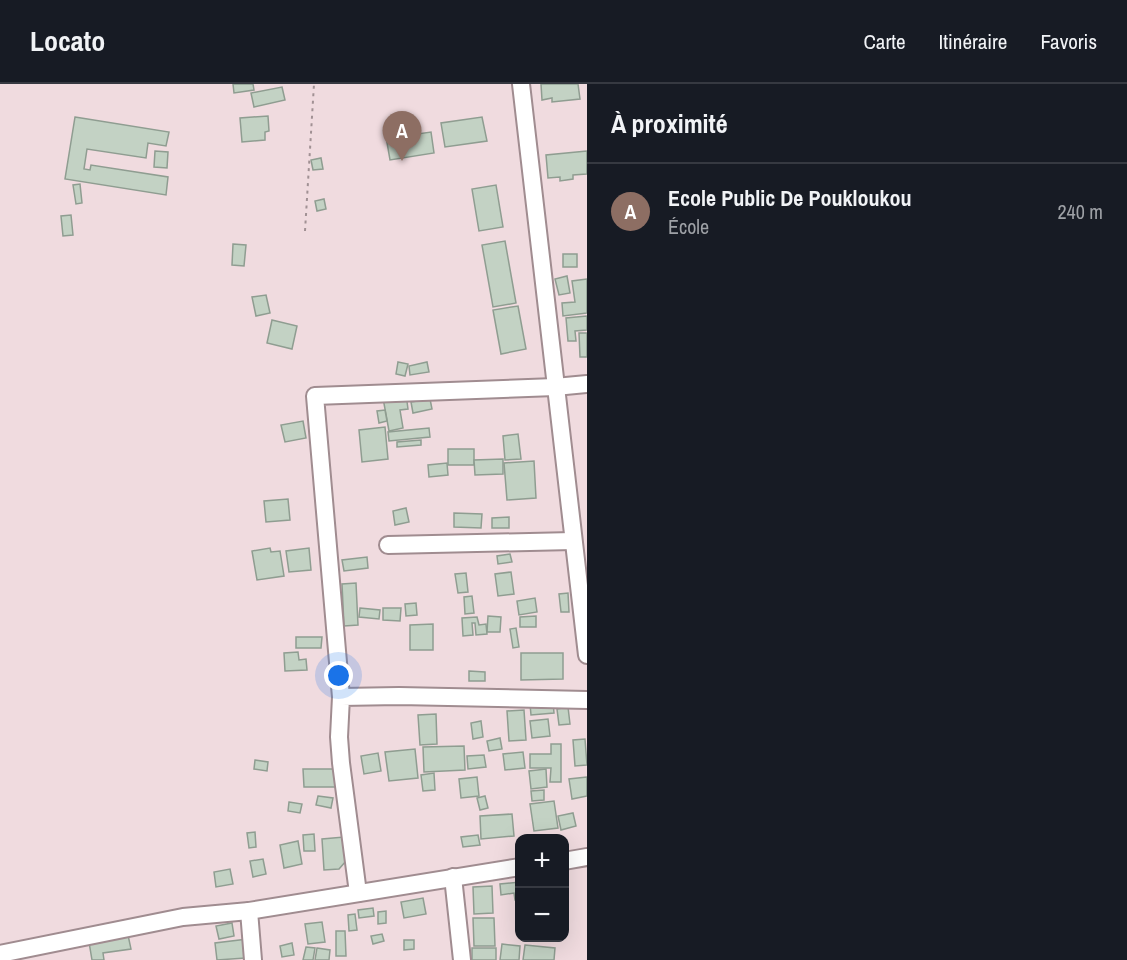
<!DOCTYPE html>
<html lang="fr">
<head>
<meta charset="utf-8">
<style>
  :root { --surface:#171b24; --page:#242831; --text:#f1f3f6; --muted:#9ea1a6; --line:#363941; --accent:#d93025 }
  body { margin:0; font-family:"Archivo Narrow",sans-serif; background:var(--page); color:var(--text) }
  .controls { position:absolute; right:18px; bottom:18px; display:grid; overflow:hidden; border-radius:12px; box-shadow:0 6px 24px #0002 }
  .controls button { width:54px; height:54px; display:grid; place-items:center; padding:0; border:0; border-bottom:2px solid var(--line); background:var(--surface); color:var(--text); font:30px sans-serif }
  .you { position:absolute; left:339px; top:592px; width:21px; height:21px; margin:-15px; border:4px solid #fff; border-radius:50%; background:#1a73e8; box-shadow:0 0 0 9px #1a73e833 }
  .badge { display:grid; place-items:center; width:39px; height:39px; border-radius:50%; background:var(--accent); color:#fff; font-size:20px; font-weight:700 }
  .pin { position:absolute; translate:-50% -50px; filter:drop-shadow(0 2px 3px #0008) }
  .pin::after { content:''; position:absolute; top:32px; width:21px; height:18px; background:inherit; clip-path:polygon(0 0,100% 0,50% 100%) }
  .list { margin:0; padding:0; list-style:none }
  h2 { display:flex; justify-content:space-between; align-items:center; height:78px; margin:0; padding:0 24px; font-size:26px }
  h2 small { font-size:20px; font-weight:400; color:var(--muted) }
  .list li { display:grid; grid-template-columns:39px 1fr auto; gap:18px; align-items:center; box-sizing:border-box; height:96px; padding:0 24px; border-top:2px solid var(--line) }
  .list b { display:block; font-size:22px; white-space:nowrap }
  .list p { margin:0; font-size:20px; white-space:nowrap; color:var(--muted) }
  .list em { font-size:20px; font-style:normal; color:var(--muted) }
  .map { position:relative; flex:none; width:587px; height:876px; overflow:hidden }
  header { display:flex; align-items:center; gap:36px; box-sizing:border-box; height:84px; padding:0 30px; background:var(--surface); border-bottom:2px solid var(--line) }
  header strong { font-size:28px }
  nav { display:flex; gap:33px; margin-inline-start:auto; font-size:21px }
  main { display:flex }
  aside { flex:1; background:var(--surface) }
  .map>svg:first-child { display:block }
  .building { fill:#c3d2c4; stroke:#8f9d91; stroke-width:1.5 }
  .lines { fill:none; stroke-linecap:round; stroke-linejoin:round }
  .street-casing { stroke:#a08c90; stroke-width:20 }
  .path { stroke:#a19194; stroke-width:2; stroke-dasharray:3 4.5; stroke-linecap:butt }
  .street { stroke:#fff; stroke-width:16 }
</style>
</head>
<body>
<header>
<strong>Locato</strong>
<nav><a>Carte</a><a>Itinéraire</a><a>Favoris</a></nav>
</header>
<main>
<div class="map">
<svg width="587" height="876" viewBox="0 0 587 876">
  <rect width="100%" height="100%" fill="#f0dbdf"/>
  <g class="building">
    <polygon points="233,0 253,0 254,6 234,9"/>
    <polygon points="541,0 578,0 580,15 552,18 552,14 542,16"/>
    <polygon points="282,3 285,16 254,23 251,9"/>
    <polygon points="268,32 269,47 265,48 265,56 242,58 240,34"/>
    <polygon points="75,33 169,48 166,62 148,59 146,74 87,65 84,85 90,86 91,81 168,93 166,111 65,95"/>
    <polygon points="482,33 487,57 445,63 441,39"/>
    <polygon points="410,43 411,51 431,48 434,69 390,76 385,47"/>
    <polygon points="155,67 168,68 167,84 154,83"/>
    <polygon points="587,67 587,90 573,91 573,95 560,97 560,93 548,94 546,71"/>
    <polygon points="321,74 323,85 313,86 311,76"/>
    <polygon points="80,100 82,119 76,120 73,101"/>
    <polygon points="496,101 503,143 479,147 472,105"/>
    <polygon points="324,115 326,125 317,127 315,117"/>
    <polygon points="71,131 73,151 63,152 61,132"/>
    <polygon points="505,157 516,219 493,223 482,161"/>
    <polygon points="233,160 246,161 244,182 232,181"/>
    <rect x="563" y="170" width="14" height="13"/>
    <polygon points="567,192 570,209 559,211 555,195"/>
    <polygon points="587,195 587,229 563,232 562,219 575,218 572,197"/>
    <polygon points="266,211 270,229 256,232 252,213"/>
    <polygon points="518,222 526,265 501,270 493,226"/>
    <polygon points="587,232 587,246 575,247 576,257 568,257 566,234"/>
    <polygon points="272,236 297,242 292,265 267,259"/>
    <polygon points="579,249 587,249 587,273 580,273"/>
    <polygon points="398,278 408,280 405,292 396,290"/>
    <polygon points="427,278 429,288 410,291 409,282"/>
    <polygon points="406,310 408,325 400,326 403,344 389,347 383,314"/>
    <polygon points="430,315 432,325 413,329 411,318"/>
    <polygon points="385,326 387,337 379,339 377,327"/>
    <polygon points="303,337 306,354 285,358 281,341"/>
    <polygon points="385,343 388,375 362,378 359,346"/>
    <polygon points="429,344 430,353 389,357 388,348"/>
    <polygon points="518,350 521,375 505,376 503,352"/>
    <polygon points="421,356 421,361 397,363 397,358"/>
    <rect x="448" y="365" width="26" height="16"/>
    <polygon points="503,375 503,390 475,391 474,376"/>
    <polygon points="534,377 536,414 507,416 504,379"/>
    <polygon points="447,379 448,391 429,393 428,381"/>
    <polygon points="288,415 290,436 266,438 264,417"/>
    <polygon points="406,424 409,438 395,441 393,427"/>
    <polygon points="454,429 482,430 481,444 454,443"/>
    <polygon points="509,433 509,444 492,444 492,434"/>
    <polygon points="270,464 271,468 280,467 284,492 257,496 252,467"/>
    <polygon points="309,464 311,486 289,488 286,467"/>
    <polygon points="510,470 512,478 498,480 497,472"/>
    <polygon points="367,473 368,484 344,487 342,476"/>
    <polygon points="511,488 514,510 498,512 495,490"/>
    <polygon points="466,489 468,508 458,509 455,490"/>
    <polygon points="356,499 358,541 344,542 342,500"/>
    <polygon points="568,509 569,528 561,528 559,510"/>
    <polygon points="472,512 474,529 465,530 464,513"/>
    <polygon points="535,514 537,528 519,531 517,517"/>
    <polygon points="416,519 417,531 406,532 405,520"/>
    <polygon points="360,524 380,526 379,535 359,533"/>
    <polygon points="383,524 401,524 400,537 383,536"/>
    <polygon points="488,532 501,533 500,548 487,548"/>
    <polygon points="536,532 536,543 520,543 520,533"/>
    <polygon points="477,533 479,541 486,540 487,550 476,551 475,539 472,539 473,551 463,552 462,534"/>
    <polygon points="433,540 433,566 410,566 410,541"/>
    <polygon points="516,544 519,563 513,564 510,545"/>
    <polygon points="296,553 322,553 321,564 296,564"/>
    <polygon points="298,568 299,576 306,575 307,586 285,587 284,569"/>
    <polygon points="521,569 563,569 563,595 521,596"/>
    <polygon points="469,587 485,588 485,597 469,597"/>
    <polygon points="553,618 554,629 531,631 530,620"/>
    <polygon points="568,623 570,640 559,641 557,625"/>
    <polygon points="524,626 526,656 509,657 507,627"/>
    <polygon points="436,630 437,660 420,661 418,631"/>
    <polygon points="548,635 550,652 532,654 530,637"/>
    <polygon points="481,637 483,653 473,655 471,639"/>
    <polygon points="500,654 502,665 489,667 487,657"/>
    <polygon points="585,655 587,681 575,682 573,656"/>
    <polygon points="551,660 561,660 561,698 550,698 551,684 530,684 530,670 551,670"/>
    <polygon points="464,662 465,686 424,688 423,663"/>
    <polygon points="415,665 418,694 389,697 385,668"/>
    <polygon points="523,668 525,684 505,686 503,670"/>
    <polygon points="378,669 381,687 364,690 361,672"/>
    <polygon points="484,671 486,683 468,685 467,672"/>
    <polygon points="255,676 268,678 267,687 254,685"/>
    <polygon points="303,685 336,685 336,703 304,703"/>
    <polygon points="546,685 547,703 531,705 529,687"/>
    <polygon points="434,689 435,706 423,707 421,691"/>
    <polygon points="477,693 479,712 461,714 459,695"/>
    <polygon points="587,693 587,712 572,715 569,695"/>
    <polygon points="544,706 544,716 532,717 531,707"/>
    <polygon points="318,712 333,714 331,724 316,721"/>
    <polygon points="485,712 488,724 480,726 477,714"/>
    <polygon points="554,717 558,744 534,747 530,720"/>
    <polygon points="289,718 302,720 300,729 288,727"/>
    <polygon points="573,729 576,742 561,746 558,732"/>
    <polygon points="512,730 514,752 481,755 480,732"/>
    <polygon points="255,748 256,763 249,764 247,749"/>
    <polygon points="314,750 315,767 304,767 303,751"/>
    <polygon points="478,751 480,761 463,763 461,753"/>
    <polygon points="344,753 346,777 339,785 324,786 322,755"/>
    <polygon points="298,757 302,780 284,784 280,761"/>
    <polygon points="263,775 266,790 253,793 250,777"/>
    <polygon points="230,785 233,800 216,803 214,788"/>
    <polygon points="520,798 520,816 515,816 514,809 501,811 500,800"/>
    <polygon points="492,802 493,829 474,830 473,803"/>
    <polygon points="423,814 426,830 404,834 401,818"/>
    <polygon points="373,824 374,832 359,834 358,826"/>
    <polygon points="386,827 386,839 378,840 378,828"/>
    <polygon points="355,830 357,846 349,847 348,831"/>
    <polygon points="473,834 494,834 495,862 474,862"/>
    <polygon points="322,838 325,858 308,860 305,840"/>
    <polygon points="232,839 234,852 219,855 216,842"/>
    <polygon points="336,847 345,847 346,872 336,872"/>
    <polygon points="382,850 384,857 373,860 371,852"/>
    <polygon points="128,851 131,865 103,869 104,876 92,876 89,858"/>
    <polygon points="256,854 259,873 217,876 215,859"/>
    <polygon points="404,856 414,856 414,865 404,866"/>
    <polygon points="292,859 294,871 282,873 280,862"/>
    <polygon points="502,860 520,862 519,876 500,876"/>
    <polygon points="525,861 555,864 554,876 523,876"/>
    <polygon points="306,863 315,864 313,876 303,876"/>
    <polygon points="317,864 330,866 329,876 315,876"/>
    <rect x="472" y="864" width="24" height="12"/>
  </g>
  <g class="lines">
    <g class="street-casing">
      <g id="street">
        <polyline points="521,0 587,571"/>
        <polyline points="388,461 573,457"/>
        <polyline points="341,613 315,312 555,303 587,300"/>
        <polyline points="564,777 587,773"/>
        <polyline points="453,793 462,876"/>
        <polyline points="358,809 341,679 339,653 341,613 399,612 587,616"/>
        <polyline points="0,870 183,833 249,827"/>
        <polyline points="253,876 249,827 520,783"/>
      </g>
    </g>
    <polyline class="path" points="305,147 314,0"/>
    <use href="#street" class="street"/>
  </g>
</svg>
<div class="controls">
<button>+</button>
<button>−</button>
</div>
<div class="you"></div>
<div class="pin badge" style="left:402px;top:77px;background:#8d6e63">A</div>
</div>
<aside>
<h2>À proximité<small></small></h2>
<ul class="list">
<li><span class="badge" style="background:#8d6e63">A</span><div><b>Ecole Public De Poukloukou</b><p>École</p></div><em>240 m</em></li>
</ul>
</aside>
</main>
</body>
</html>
